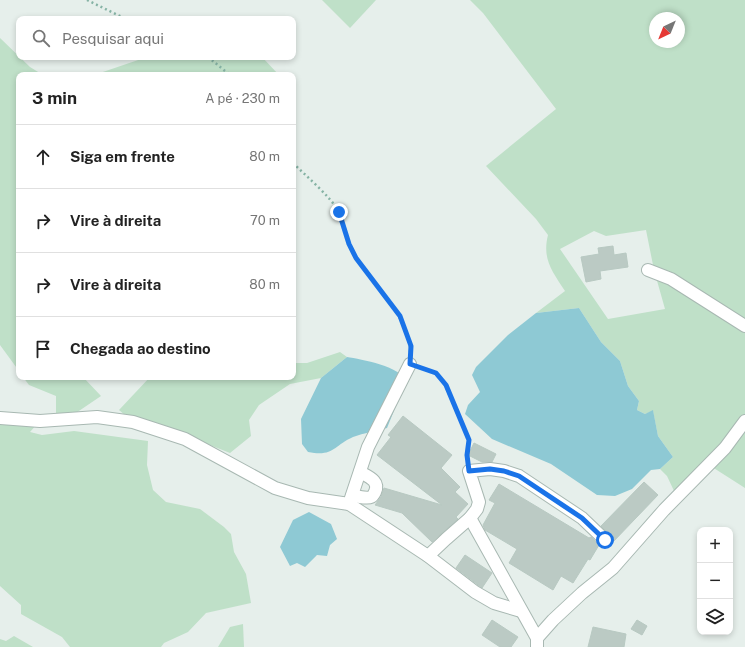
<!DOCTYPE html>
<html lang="pt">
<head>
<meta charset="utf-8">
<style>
  :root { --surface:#fff; --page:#f6f6f6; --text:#222; --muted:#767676; --line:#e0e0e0 }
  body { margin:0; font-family:"Public Sans",sans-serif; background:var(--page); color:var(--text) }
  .controls { position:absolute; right:12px; bottom:12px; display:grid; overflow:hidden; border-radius:8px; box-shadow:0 2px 6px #0003 }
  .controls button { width:36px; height:36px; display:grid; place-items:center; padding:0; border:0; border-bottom:1px solid var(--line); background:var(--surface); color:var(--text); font:20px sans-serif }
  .compass { position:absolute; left:649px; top:12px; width:36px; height:36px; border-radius:50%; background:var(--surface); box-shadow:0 2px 6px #0003; rotate:223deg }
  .stop { position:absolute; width:12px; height:12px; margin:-9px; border:3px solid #1a73e8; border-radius:50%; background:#fff }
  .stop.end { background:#1a73e8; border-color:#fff; box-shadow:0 1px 4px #0008 }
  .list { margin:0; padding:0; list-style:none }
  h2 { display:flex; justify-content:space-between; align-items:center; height:52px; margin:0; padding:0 16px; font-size:17px }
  h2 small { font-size:13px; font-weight:400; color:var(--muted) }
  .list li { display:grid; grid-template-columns:26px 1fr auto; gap:12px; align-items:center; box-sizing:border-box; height:64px; padding:0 16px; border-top:1px solid var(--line) }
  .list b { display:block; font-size:15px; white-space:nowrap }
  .list em { font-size:13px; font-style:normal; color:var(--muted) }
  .icon { flex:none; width:22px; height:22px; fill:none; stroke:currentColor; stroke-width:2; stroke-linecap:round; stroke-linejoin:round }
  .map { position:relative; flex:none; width:745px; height:647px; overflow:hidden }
  .search { position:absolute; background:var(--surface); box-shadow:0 2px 6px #0003; left:16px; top:16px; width:280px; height:44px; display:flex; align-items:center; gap:10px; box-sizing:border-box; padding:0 14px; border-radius:8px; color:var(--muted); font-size:15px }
  .panel { position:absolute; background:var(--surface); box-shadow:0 2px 6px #0003; left:16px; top:72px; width:280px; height:308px; border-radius:8px }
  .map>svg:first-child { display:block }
  .green { fill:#bfe0c8; fill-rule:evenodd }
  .water { fill:#8ec9d4 }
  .building { fill:#bbcac4; stroke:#b8c9c2 }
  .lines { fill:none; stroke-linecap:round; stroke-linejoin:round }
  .minor-casing { stroke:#a8b8b2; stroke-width:14 }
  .path { stroke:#86b3a5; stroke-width:2.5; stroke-dasharray:2 3; stroke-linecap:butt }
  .minor { stroke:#fff; stroke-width:12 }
  .route { stroke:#1a73e8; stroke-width:5 }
</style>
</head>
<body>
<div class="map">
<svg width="745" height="647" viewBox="0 0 745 647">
  <rect width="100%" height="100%" fill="#e6efeb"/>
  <g class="green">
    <polygon points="322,0 376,0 350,28"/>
    <path d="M470,0H745V488L709,465L675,493L667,476L660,469L673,457L658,436L653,411L645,414L637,410L639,401L628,386L620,361L601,342L579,308L536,313L565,291C552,271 542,259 548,235L536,219L486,166L556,109L483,13ZM655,18H679V42H655ZM646,230L654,270L665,309L608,319L560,249L594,231L606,236Z"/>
    <polygon points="0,38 30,67 43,75 19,75 19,309 18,311 19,313 19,371 0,345"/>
    <polygon points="147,57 262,57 279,75 94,75"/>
    <polygon points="340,352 347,357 321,378 290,384 259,405 249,420 251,436 230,453 152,422 126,416 119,410 150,377 293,377 293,363 307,363"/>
    <polygon points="23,377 83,377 101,396 70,417 56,418 56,396 29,385"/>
    <polygon points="0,413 44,416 30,432 42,435 74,431 148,441 147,465 153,490 166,502 200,509 224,527 231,534 234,552 246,574 251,603 206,613 188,632 164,643 161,647 70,647 62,637 21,614 21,605 0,586"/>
    <polygon points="243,624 244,647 218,647 230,627"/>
    <polygon points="14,636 33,647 0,647 0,639 6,641"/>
  </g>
  <g class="water">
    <polygon points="579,308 601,342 620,361 628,386 639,401 637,410 645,414 653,410 658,436 673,457 660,469 651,470 632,489 615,496 597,495 551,464 492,439 465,414 468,405 480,392 472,375 476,367 508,335 536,313"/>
    <path d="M347,357C361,359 402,367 406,381L387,428C376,431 364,433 353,437C333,446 334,457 308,452L302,444L301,419L321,378Z"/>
    <polygon points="309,512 331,524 337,539 330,545 327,556 317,555 305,567 297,563 290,566 280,547 293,520"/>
  </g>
  <g class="building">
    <polygon points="613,246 614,255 626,253 628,267 600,271 601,279 586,282 581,257 599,254 598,248"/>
    <polygon points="403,416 452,455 441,468 460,487 455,492 468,504 456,517 458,519 432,542 402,513 375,505 381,497 384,488 442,505 377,455 391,437 388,435"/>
    <polygon points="474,443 496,454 492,462 482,462 468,455"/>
    <polygon points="644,482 658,495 612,543 612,538 610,535 601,526"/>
    <polygon points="499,484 589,538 591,537 599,545 590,560 588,559 573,583 561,576 553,590 509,563 517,549 485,530 483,525 495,503 489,500"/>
    <polygon points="465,555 492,573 482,588 456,568"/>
    <polygon points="492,620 518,637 511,647 500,647 482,635"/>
    <polygon points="637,620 647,626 642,635 631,629"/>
    <polygon points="593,627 626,634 624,647 588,647"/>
  </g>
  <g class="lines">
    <g class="minor-casing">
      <g id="minor">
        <polyline points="648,270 671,279 745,326"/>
        <polyline points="0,418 40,421 97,417 133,422 185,439 275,488 308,498 349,504 428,556 475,592 494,603 521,611"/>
        <path d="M352,496C357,496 367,499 371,497C373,496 374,494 375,492C380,481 369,477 360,472"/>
        <polyline points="349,504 368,447 410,364"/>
        <polyline points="470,518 537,638 537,647"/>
        <polyline points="428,556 446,539 470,518 477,509 479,502 469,471 490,469 504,471 519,476 582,518 605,540"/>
        <polyline points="537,638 553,620 582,593 613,568 664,510 725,448 745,421"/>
      </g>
    </g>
    <g class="path">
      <polyline points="87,0 126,19"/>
      <polyline points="208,57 230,75"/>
      <path d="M293,163C306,176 331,197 339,212C346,227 347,244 356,258C373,285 411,319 410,352"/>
      <polyline points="421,368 436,373 445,385 469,440 467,460"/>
    </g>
    <use href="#minor" class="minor"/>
  </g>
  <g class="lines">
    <polyline class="route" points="339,212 349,244 356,258 400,316 411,346 410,364 436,373 446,385 469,440 467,455 469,471 490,469 504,471 519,476 582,518 605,540"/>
  </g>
</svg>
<div class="controls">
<button>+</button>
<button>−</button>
<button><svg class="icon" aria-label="layers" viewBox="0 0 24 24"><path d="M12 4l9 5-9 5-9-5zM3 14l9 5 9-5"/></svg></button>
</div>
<svg class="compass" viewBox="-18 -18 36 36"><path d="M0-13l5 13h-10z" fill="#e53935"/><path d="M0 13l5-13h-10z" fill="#767676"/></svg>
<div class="stop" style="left:605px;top:540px"></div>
<div class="stop end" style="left:339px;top:212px"></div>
<div class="search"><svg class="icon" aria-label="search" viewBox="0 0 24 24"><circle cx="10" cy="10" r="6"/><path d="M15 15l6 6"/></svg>Pesquisar aqui</div>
<section class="panel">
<h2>3 min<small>A pé · 230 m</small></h2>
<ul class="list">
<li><svg class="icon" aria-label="ahead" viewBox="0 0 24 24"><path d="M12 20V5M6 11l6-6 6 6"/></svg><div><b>Siga em frente</b></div><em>80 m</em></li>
<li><svg class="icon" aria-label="right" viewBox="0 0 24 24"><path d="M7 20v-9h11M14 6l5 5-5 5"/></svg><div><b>Vire à direita</b></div><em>70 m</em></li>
<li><svg class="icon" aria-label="right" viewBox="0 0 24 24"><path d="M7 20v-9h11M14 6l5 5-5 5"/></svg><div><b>Vire à direita</b></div><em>80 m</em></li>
<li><svg class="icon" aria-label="arrive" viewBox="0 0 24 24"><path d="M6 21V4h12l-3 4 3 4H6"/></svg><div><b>Chegada ao destino</b></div></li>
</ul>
</section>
</div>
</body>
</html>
